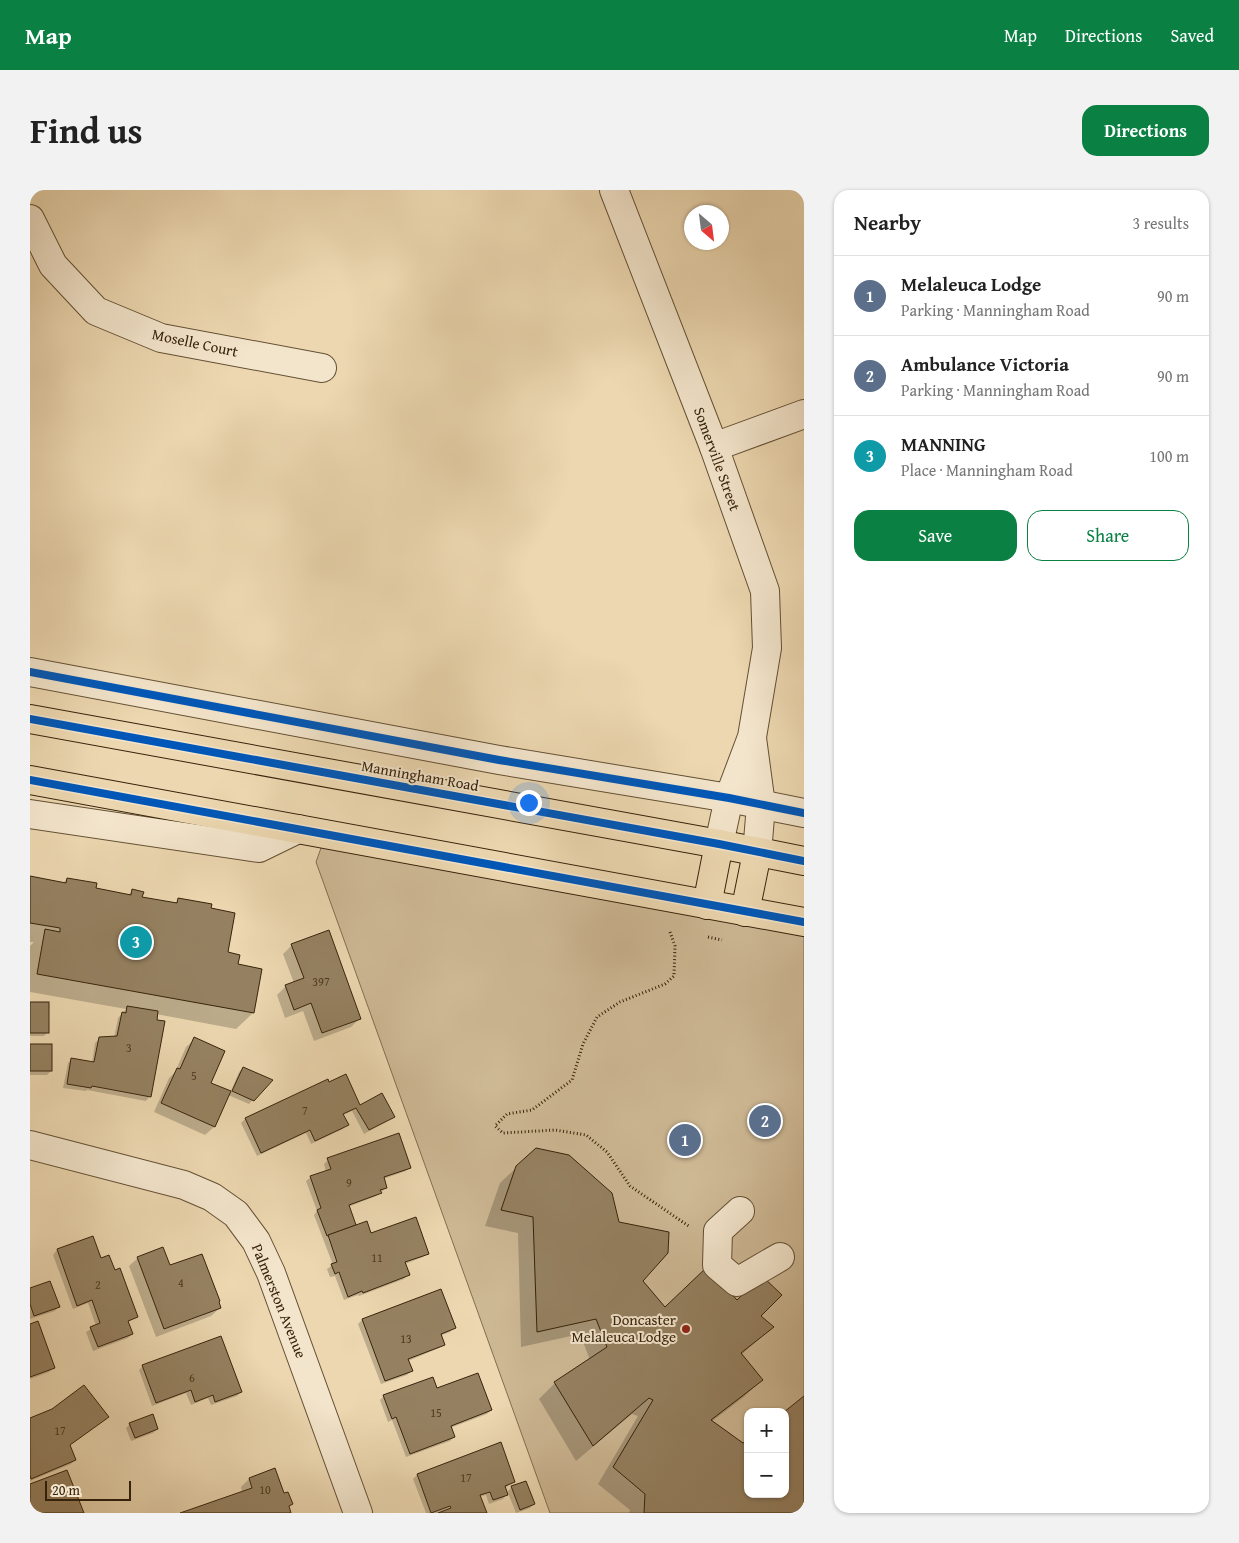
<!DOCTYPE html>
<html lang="en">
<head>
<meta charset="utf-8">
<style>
  :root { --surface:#fff; --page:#f2f2f2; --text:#222; --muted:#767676; --line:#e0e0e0; --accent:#0b8043 }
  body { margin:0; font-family:"Gentium Book Plus",serif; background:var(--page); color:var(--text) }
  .controls { position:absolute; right:15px; bottom:15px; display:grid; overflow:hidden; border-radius:10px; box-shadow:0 1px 4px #0004 }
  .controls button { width:45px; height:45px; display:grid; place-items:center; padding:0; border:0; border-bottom:1px solid var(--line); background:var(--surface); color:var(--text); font:25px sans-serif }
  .compass { position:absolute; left:654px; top:15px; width:45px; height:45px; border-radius:50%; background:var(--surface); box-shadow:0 1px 4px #0004; rotate:152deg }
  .scale { position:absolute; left:15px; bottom:12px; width:86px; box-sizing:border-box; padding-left:5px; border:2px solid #37230b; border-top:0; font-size:14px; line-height:18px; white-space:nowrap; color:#37230b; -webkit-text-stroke:4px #f3e5cc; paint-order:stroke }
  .you { position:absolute; left:498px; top:612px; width:18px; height:18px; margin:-12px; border:4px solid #fff; border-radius:50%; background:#1a73e8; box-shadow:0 0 0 8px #1a73e833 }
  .badge { display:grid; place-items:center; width:32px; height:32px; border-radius:50%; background:var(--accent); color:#fff; font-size:16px; font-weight:700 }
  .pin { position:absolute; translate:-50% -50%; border:2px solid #fff; box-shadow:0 1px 5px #0006 }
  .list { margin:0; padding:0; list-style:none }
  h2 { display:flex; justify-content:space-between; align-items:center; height:65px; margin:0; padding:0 20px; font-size:21px }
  h2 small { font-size:16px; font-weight:400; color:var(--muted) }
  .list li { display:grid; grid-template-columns:32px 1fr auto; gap:15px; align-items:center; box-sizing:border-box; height:80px; padding:0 20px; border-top:1px solid var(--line) }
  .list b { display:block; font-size:19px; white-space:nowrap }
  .list p { margin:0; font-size:16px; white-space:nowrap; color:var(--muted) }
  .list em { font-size:16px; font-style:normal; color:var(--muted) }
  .actions { display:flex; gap:10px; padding:15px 20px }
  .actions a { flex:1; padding:11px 0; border:1px solid var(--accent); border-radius:15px; text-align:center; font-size:18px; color:var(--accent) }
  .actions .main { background:var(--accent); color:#fff }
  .map { position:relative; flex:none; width:774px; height:1323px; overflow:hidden; border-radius:15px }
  header { display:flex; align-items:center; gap:30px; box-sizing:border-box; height:70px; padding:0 25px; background:var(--accent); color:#fff }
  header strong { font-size:24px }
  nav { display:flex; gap:28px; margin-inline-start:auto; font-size:18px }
  .intro { display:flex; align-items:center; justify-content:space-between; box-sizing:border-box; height:120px; padding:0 30px }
  h1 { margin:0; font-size:35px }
  .button { padding:12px 22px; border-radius:15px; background:var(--accent); color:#fff; font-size:18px; font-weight:700 }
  main { display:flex; gap:30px; padding:0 30px }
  aside { flex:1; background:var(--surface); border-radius:15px; box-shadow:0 1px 4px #0004 }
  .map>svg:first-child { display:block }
  .green { fill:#cdb894; stroke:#826e50; fill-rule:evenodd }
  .shadow { fill:#0003 }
  .building { fill:#958161; stroke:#37230b }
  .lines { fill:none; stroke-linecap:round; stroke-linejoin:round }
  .minor-casing { stroke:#645034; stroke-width:30 }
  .major-casing { stroke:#37230b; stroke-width:30 }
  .path { stroke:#37230b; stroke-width:3; stroke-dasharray:1 2.5; stroke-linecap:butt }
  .minor { stroke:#f3e5cc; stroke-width:28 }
  .major { stroke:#ecd7b0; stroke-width:28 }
  .cycleway-casing { stroke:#f3e5cc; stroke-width:11 }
  .cycleway { stroke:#0057b8; stroke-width:8 }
  .poi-dot { fill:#8f2418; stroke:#f3e5cc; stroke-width:2 }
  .labels { text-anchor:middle; stroke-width:4; stroke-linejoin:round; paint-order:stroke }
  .number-label { font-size:12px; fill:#4e3a20 }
  .street-label { font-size:15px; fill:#37230b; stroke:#f3e5cc }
  .poi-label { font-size:15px; fill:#37230b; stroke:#f3e5cc; text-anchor:end }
</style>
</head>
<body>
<header>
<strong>Map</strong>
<nav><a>Map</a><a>Directions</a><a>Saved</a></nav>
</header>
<div class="intro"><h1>Find us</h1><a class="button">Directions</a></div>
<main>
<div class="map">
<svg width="774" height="1323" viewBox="0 0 774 1323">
  <rect width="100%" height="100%" fill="#ecd7b0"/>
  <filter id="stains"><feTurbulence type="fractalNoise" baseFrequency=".004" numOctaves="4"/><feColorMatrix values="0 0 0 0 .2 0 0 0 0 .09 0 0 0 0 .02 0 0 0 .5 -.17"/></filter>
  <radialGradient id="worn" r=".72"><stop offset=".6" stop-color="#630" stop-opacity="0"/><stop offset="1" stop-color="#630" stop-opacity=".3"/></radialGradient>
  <path class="green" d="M296,644L774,728V1323H520L286,672ZM718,1222H755V1304H718Z"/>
  <g class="shadow">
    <polygon points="0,688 33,693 37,689 64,699 98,705 102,701 111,708 144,714 149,709 179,719 197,763 206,775 230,780 223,823 206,839 126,824 120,906 116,911 57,900 56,901 33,898 38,873 42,869 62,873 65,853 69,849 84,848 88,828 96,819 0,802 0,756 4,752 0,752"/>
    <polygon points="262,755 330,828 321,837 284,851 273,821 255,828 247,805 256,796 264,793 253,764"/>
    <polygon points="0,814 18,842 14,846 0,846"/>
    <polygon points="165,849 179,893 200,903 209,882 213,878 241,890 219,914 198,905 184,937 175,945 124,922 139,888 145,882 156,857"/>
    <polygon points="0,855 21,881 17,885 0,885"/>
    <polygon points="297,890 298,893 330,917 363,926 359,930 334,944 322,921 313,925 317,935 313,939 281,954 276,943 227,966 211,933 215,929"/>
    <polygon points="298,970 380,977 376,981 353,989 356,998 346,1006 318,1017 326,1036 340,1044 398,1063 393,1067 375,1074 378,1084 374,1089 329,1106 328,1105 314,1110 305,1086 300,1087 297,1079 303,1075 284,1025 287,1021 276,991 281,987 296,982 294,974"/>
    <polygon points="487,977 588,1033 612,1091 635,1119 707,1112 742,1137 711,1165 731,1190 715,1206 681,1232 718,1304 755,1304 774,1207 774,1323 599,1323 600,1320 568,1294 608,1226 602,1224 546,1271 509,1209 525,1193 560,1170 550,1144 491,1157 488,1043 455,1036 470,993"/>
    <polygon points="62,1047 70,1070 84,1081 107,1127 97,1133 102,1144 98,1148 63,1161 56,1142 66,1136 58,1113 43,1119 23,1065 27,1060"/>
    <polygon points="108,1068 139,1077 190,1118 181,1126 126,1147 99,1076"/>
    <polygon points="0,1099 29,1116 25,1121 0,1129"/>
    <polygon points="332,1130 424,1138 420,1142 410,1146 413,1154 409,1158 378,1171 381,1181 377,1185 351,1194 328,1134"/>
    <polygon points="0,1135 23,1178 19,1182 0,1189"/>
    <polygon points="113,1176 211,1202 207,1206 181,1215 178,1208 161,1215 156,1203 122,1216 109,1180"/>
    <polygon points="406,1200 461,1220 457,1224 420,1238 424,1247 420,1251 376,1267 362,1230 358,1232 350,1210 354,1206"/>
    <polygon points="0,1230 39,1256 45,1270 41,1274 0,1291"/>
    <polygon points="100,1234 127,1239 123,1243 101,1251 96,1238"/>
    <polygon points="387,1285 484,1292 475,1298 476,1303 482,1297 504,1314 500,1318 486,1323 478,1303 473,1309 459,1314 456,1305 449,1307 455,1323 396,1323 383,1289"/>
    <polygon points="219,1289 253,1305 261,1314 258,1317 260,1323 154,1323 212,1302 211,1297"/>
  </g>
  <g class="building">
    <polygon points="0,686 36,693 37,688 67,693 66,698 101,705 102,699 114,702 112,707 147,713 148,708 182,714 181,718 205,723 198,762 210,765 208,774 232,779 224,823 7,784 15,739 30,742 30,738 0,733"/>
    <polygon points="299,740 331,829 292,843 281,813 264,820 255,795 274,788 261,754"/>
    <rect x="0" y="812" width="19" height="31"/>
    <polygon points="97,816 128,821 127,830 135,831 121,907 62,896 61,898 37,894 41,868 64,872 69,847 87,846 92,822 96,823"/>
    <polygon points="164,847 195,861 181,893 201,901 185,937 131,913 147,878 150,879"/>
    <rect x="0" y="854" width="22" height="27"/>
    <polygon points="213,877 243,890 224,911 202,901"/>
    <polygon points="316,884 330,915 352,903 365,927 339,940 326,918 313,924 319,935 285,951 280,940 231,963 215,928 298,889 299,892"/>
    <polygon points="369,943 381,978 354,987 357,998 350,1000 352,1003 319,1015 326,1035 297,1046 287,1020 291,1018 280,986 301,979 297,968"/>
    <polygon points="506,958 539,965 582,1003 589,1032 639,1042 638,1063 613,1091 635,1117 677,1077 707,1110 732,1086 752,1105 731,1126 744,1137 711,1163 733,1190 681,1230 713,1253 718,1250 718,1304 755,1304 755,1222 754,1222 774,1206 774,1320 770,1323 614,1323 615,1304 583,1277 623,1210 619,1208 563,1256 524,1192 577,1157 566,1129 507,1142 503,1027 471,1020 486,976"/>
    <polygon points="386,1027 399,1064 375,1072 380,1085 333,1103 332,1101 318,1107 309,1082 305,1084 301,1074 307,1072 298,1045 337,1031 341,1043"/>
    <polygon points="63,1046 71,1068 79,1065 85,1080 90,1078 108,1127 98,1131 103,1144 68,1157 60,1137 70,1133 62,1110 47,1116 27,1059"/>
    <polygon points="133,1057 140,1075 172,1064 190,1111 189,1112 191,1118 134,1139 107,1067"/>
    <polygon points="20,1091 30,1117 4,1126 0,1114 0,1098"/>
    <polygon points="411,1099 426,1138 411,1144 415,1155 378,1169 383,1181 355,1191 332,1129"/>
    <polygon points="8,1131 25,1178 0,1187 0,1134"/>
    <polygon points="191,1146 212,1202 185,1212 183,1205 165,1212 161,1200 126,1213 112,1175"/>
    <polygon points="448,1183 462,1220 421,1236 425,1247 380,1264 366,1227 362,1229 353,1205 403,1187 407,1198"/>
    <polygon points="54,1195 79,1227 40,1255 46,1270 1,1289 0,1285 0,1228 22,1219"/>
    <polygon points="123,1224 128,1239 105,1248 99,1233"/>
    <polygon points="471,1252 485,1292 475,1296 478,1305 463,1310 460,1302 450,1305 457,1323 408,1323 421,1318 420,1316 401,1323 387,1284"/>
    <polygon points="245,1278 254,1303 258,1302 263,1314 259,1316 261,1323 150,1323 222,1298 219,1288"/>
    <polygon points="37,1280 54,1323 0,1323 0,1294"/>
    <polygon points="496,1291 505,1314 490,1320 481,1296"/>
  </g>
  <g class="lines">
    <g class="minor-casing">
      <g id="minor">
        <polyline points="584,0 684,257 735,401 737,458 722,547 699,608 689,654"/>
        <polyline points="0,29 23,75 66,121 131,148 292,178"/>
        <polyline points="684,257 774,224"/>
        <polyline points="0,482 469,570 699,608 774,623"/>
        <polyline points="722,548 731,615 727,663"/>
        <polyline points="0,624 229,658 268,639"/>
        <polyline points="0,955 154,995 182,1007 206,1024 226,1051 241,1083 328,1323"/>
        <polyline points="710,1021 688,1041 687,1075 707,1092 750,1067"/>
      </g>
    </g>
    <g class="major-casing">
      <g id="major">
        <polyline points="0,529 689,654 774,671"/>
        <polyline points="0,590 774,732"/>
        <polyline points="677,715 689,654"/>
        <polyline points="715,722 727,663"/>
      </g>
    </g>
    <g class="path">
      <polyline points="640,742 645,756 644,786 635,794 590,812 567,827 553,854 542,890 502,920 477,924 465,936 473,943 525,940 556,945 577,962 600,996 660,1037"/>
      <polyline points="678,747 692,750"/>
    </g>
    <use href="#minor" class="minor"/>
    <use href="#major" class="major"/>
    <g class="cycleway-casing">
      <g id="cycleway">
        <polyline points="0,482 469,570 699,608 774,623"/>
        <polyline points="0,529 689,654 774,671"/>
        <polyline points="0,590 774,732"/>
      </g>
    </g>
    <use href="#cycleway" class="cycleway"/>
  </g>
  <circle class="poi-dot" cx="656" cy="1139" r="5"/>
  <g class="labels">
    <g class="number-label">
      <text x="291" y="796">397</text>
      <text x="99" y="862">3</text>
      <text x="164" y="890">5</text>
      <text x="275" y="925">7</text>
      <text x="319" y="997">9</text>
      <text x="347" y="1072">11</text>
      <text x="151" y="1097">4</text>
      <text x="68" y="1099">2</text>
      <text x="376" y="1153">13</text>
      <text x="162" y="1192">6</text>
      <text x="406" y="1227">15</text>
      <text x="30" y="1245">17</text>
      <text x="436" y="1292">17</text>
      <text x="235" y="1304">10</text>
    </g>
    <g class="street-label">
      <text transform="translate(165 153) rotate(12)" y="5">Moselle Court</text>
      <text transform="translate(687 269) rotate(70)" y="5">Somerville Street</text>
      <text transform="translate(390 586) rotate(10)" y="5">Manningham Road</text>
      <text transform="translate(249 1111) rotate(68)" y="5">Palmerston Avenue</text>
    </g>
    <g class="poi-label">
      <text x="646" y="1135">Doncaster<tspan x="646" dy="17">Melaleuca Lodge</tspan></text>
    </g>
  </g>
  <rect width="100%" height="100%" filter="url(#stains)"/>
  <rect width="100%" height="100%" fill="url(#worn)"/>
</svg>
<div class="controls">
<button>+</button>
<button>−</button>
</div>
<svg class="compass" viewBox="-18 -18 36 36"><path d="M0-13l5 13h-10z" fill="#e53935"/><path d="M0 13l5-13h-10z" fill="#767676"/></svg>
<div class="scale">20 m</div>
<div class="you"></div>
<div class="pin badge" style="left:655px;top:950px;background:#5c6f8a">1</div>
<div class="pin badge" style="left:735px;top:931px;background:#5c6f8a">2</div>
<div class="pin badge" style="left:106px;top:752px;background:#0f9aa8">3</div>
</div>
<aside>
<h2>Nearby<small>3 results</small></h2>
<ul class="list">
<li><span class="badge" style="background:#5c6f8a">1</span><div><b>Melaleuca Lodge</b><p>Parking · Manningham Road</p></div><em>90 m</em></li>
<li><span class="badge" style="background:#5c6f8a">2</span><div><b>Ambulance Victoria</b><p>Parking · Manningham Road</p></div><em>90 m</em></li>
<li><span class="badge" style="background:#0f9aa8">3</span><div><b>MANNING</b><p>Place · Manningham Road</p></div><em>100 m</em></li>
</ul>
<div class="actions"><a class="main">Save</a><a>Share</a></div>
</aside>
</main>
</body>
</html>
